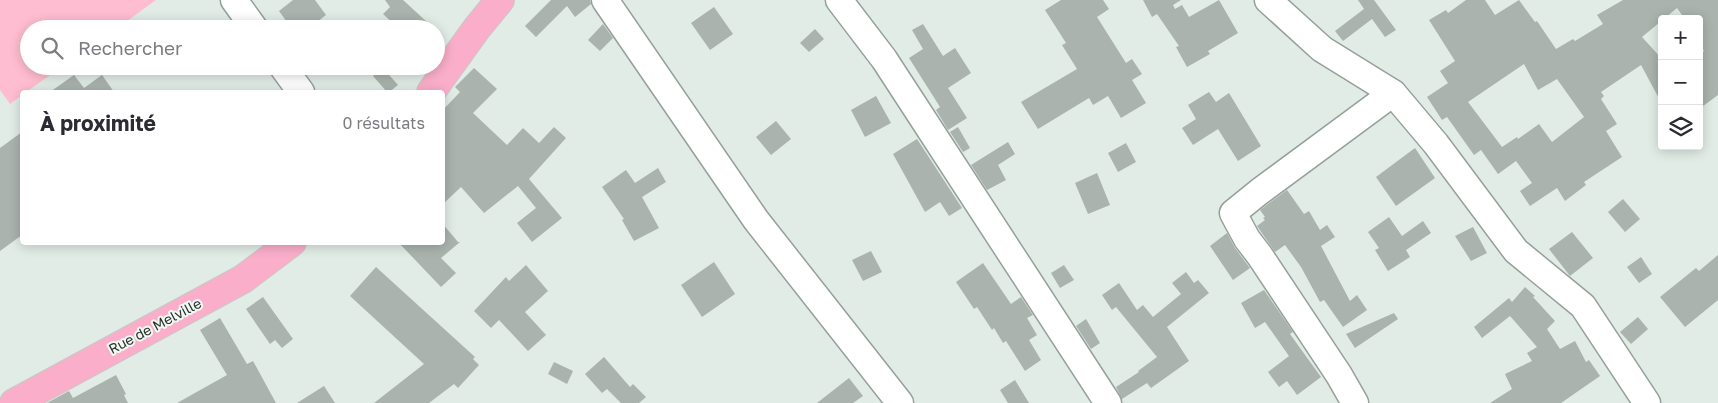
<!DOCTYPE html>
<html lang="fr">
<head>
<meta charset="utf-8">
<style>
  :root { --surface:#fff; --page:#f7f7f7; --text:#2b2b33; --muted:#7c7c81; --line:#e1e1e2 }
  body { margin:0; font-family:"Golos Text",sans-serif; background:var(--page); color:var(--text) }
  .controls { position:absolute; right:15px; top:15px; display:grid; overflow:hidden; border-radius:5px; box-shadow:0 2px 12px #0003 }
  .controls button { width:45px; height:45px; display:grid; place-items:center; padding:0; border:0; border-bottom:1px solid var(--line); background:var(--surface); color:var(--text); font:25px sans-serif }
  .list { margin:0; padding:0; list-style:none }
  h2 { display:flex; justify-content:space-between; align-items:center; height:65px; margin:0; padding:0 20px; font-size:21px }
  h2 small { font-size:16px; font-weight:400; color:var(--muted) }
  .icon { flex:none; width:28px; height:28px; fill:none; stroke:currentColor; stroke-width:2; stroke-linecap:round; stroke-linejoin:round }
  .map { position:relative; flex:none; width:1718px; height:403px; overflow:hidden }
  .search { position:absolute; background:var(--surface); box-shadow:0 2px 12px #0003; left:20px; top:20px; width:425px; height:55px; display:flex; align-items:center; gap:12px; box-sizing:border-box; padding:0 18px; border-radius:28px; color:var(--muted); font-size:19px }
  .panel { position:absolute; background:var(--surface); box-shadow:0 2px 12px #0003; left:20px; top:90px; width:425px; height:155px; border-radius:5px }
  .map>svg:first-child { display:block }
  .green { fill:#ffbdd1 }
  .building { fill:#aab3ad; fill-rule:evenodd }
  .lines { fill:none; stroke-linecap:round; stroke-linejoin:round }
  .minor-casing { stroke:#96a09a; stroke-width:29 }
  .major-casing { stroke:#c8c9c8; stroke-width:30 }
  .minor { stroke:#fff; stroke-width:26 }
  .major { stroke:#faaeca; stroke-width:28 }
  .labels { text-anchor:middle; stroke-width:4; stroke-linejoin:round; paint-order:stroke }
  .street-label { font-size:14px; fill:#2b2f2d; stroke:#f0faf3 }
</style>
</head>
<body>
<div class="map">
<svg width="1718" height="403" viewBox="0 0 1718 403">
  <rect width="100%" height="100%" fill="#e2ece6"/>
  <polygon class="green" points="0,0 156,0 116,29 29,29 29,66 63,66 26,92 22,92 22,95 10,104 0,90"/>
  <g class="building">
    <polygon points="293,0 315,0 326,15 308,29 292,29 279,11"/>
    <polygon points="385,0 403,0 427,22 421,29 399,29 383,14 390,7"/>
    <polygon points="551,0 590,0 591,4 575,17 567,6 536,37 525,26"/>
    <polygon points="1061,0 1103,0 1109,9 1097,17 1126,63 1132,59 1142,74 1132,80 1146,103 1121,118 1108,96 1093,105 1089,98 1038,129 1021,102 1077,69 1062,45 1066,43 1045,10"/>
    <polygon points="1143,0 1181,0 1173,5 1175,9 1182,5 1189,17 1219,0 1238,33 1208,51 1210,54 1187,67 1176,47 1179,46 1157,14 1152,17"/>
    <polygon points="1358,0 1374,0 1396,30 1385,37 1372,19 1343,41 1335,31 1364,9"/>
    <path d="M1466,0H1485L1495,15L1519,0L1535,22L1537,21L1556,49L1573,39L1575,41L1603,24L1597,15L1623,0H1718V95L1699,109V55L1704,51L1699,42V19H1685L1677,8L1642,37L1662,59V104L1641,65L1601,92L1604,96L1601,99L1617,124L1606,131L1622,157L1584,182L1586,185L1565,201L1557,188L1530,206L1520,191L1532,183L1516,161L1498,174L1481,150L1474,155L1447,117L1442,120L1427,97L1448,83L1440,71L1455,61L1429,20L1446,10L1448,13ZM1524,64L1538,90L1557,79L1584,117L1552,142L1539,124L1518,139L1517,137L1502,147L1468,102Z"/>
    <polygon points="714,7 733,34 710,50 691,23"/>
    <polygon points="603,24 613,38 600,51 588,40"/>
    <polygon points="923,24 943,56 955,48 971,73 948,88 967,118 948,130 936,110 940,107 909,58 923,49 912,30"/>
    <polygon points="815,29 824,39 809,52 800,43"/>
    <polygon points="383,68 398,85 389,92 387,92 373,76"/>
    <polygon points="474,68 497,89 473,113 507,145 523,128 539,143 554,127 566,138 529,179 562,218 532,242 517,223 536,208 518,186 484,213 461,187 442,205 442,111 460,92 455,87"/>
    <polygon points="74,75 84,88 102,75 114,92 50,92"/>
    <polygon points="1209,92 1216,102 1229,93 1261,146 1238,161 1218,129 1193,145 1182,128 1196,119 1188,105"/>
    <polygon points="876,96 891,123 865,137 851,110"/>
    <polygon points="776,121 791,139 771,155 756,137"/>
    <polygon points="958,127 970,148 963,152 950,132"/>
    <polygon points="22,132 22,235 0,251 0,148"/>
    <polygon points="917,139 962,208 949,216 940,202 925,212 893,154"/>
    <polygon points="1008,142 1015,154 998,165 1006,180 987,190 971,165"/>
    <polygon points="1126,143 1136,162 1118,172 1108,153"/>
    <polygon points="1415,148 1435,178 1396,206 1376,177"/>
    <polygon points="658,168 666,182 642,197 659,228 634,241 622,220 624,219 602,187 626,170 635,183"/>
    <polygon points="1097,173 1110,205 1088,214 1075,183"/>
    <polygon points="1287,190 1304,214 1309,211 1320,230 1327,225 1335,237 1321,246 1350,301 1357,295 1367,310 1343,327 1324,300 1320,302 1301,267 1285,245 1275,252 1257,226 1265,220 1263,218 1265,217 1260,210"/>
    <polygon points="1623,199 1640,219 1625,232 1608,212"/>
    <polygon points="1389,217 1402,236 1423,221 1431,233 1406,250 1410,257 1388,271 1375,250 1379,248 1368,232"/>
    <polygon points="442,223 458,242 460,242 441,258 456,273 441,287 398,242 442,242"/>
    <polygon points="1473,227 1487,253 1471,261 1455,236"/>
    <polygon points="1572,232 1593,258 1570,276 1549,249"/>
    <polygon points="1227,233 1235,248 1250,268 1233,280 1210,246"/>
    <polygon points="871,251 882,272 863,281 852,260"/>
    <polygon points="1718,255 1718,300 1685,327 1660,297 1696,268 1699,271"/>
    <polygon points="1641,257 1652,274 1639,283 1627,267"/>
    <polygon points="714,262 735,294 702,317 681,285"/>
    <polygon points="983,263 1011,304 1021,297 1033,315 1027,318 1037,335 1029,340 1041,360 1025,371 1006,341 1003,343 994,328 992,330 977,307 974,309 956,282"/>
    <polygon points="526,265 548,291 525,312 546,335 528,351 499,320 491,328 474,311 506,277 509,281"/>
    <polygon points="1064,265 1074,280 1060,288 1051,273"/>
    <polygon points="376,267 475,357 473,359 479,365 458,388 454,384 429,403 374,403 424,364 350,296"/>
    <polygon points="1186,272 1194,283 1198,280 1209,293 1167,327 1189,361 1151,388 1147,383 1122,399 1116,387 1139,372 1138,371 1157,357 1116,307 1112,310 1102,295 1119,283 1137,310 1143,305 1153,317 1181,294 1172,283"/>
    <polygon points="1525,287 1535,296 1533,297 1555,321 1547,329 1560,349 1575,341 1586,362 1589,360 1600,376 1561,403 1490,403 1512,389 1505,374 1532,361 1527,353 1537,347 1510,316 1482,338 1474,327 1509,298 1512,302"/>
    <polygon points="1264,290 1293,332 1290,334 1321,377 1297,395 1287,381 1279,387 1268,372 1289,356 1265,322 1255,328 1241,303"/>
    <polygon points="263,297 293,339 282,348 275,340 270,344 246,309"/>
    <polygon points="1394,313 1398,319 1355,348 1346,334"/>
    <polygon points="1638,317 1648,329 1631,344 1620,332"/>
    <polygon points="220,318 247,364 253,361 276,403 177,403 227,375 200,330"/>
    <polygon points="1086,319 1100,343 1091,349 1076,326"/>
    <polygon points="604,357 630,387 633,384 646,397 639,403 621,403 607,389 602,393 585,374"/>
    <polygon points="554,362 573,371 567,384 548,374"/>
    <polygon points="116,375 126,394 124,395 128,403 47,403 69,391 73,398"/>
    <polygon points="849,378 863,396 853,403 817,403"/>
    <polygon points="1015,380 1029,403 1008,403 1000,390"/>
    <polygon points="324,386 335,403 297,403"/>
  </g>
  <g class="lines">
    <g class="minor-casing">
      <g id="minor">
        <polyline points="234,0 255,29"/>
        <polyline points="605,0 756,220 900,403"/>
        <polyline points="839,0 884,59 1108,403"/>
        <polyline points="1268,0 1322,49 1393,93 1436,144 1516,251 1583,306 1647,403"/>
        <polyline points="282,66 301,92"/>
        <polyline points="1355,403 1339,375 1260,256 1247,239 1233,213 1259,192 1393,93"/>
      </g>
    </g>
    <g class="major-casing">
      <g id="major">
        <polyline points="431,92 477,28 500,0"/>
        <polyline points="14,403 243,279 292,242"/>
      </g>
    </g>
    <use href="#minor" class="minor"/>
    <use href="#major" class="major"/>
  </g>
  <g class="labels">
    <g class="street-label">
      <text transform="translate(155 326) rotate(-28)" y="5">Rue de Melville</text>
    </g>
  </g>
</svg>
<div class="controls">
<button>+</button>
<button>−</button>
<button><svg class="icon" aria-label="layers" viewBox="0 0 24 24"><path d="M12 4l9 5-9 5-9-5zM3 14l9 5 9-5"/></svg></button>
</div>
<div class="search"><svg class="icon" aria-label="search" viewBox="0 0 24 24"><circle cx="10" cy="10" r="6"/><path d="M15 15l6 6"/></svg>Rechercher</div>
<section class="panel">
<h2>À proximité<small>0 résultats</small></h2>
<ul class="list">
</ul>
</section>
</div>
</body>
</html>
